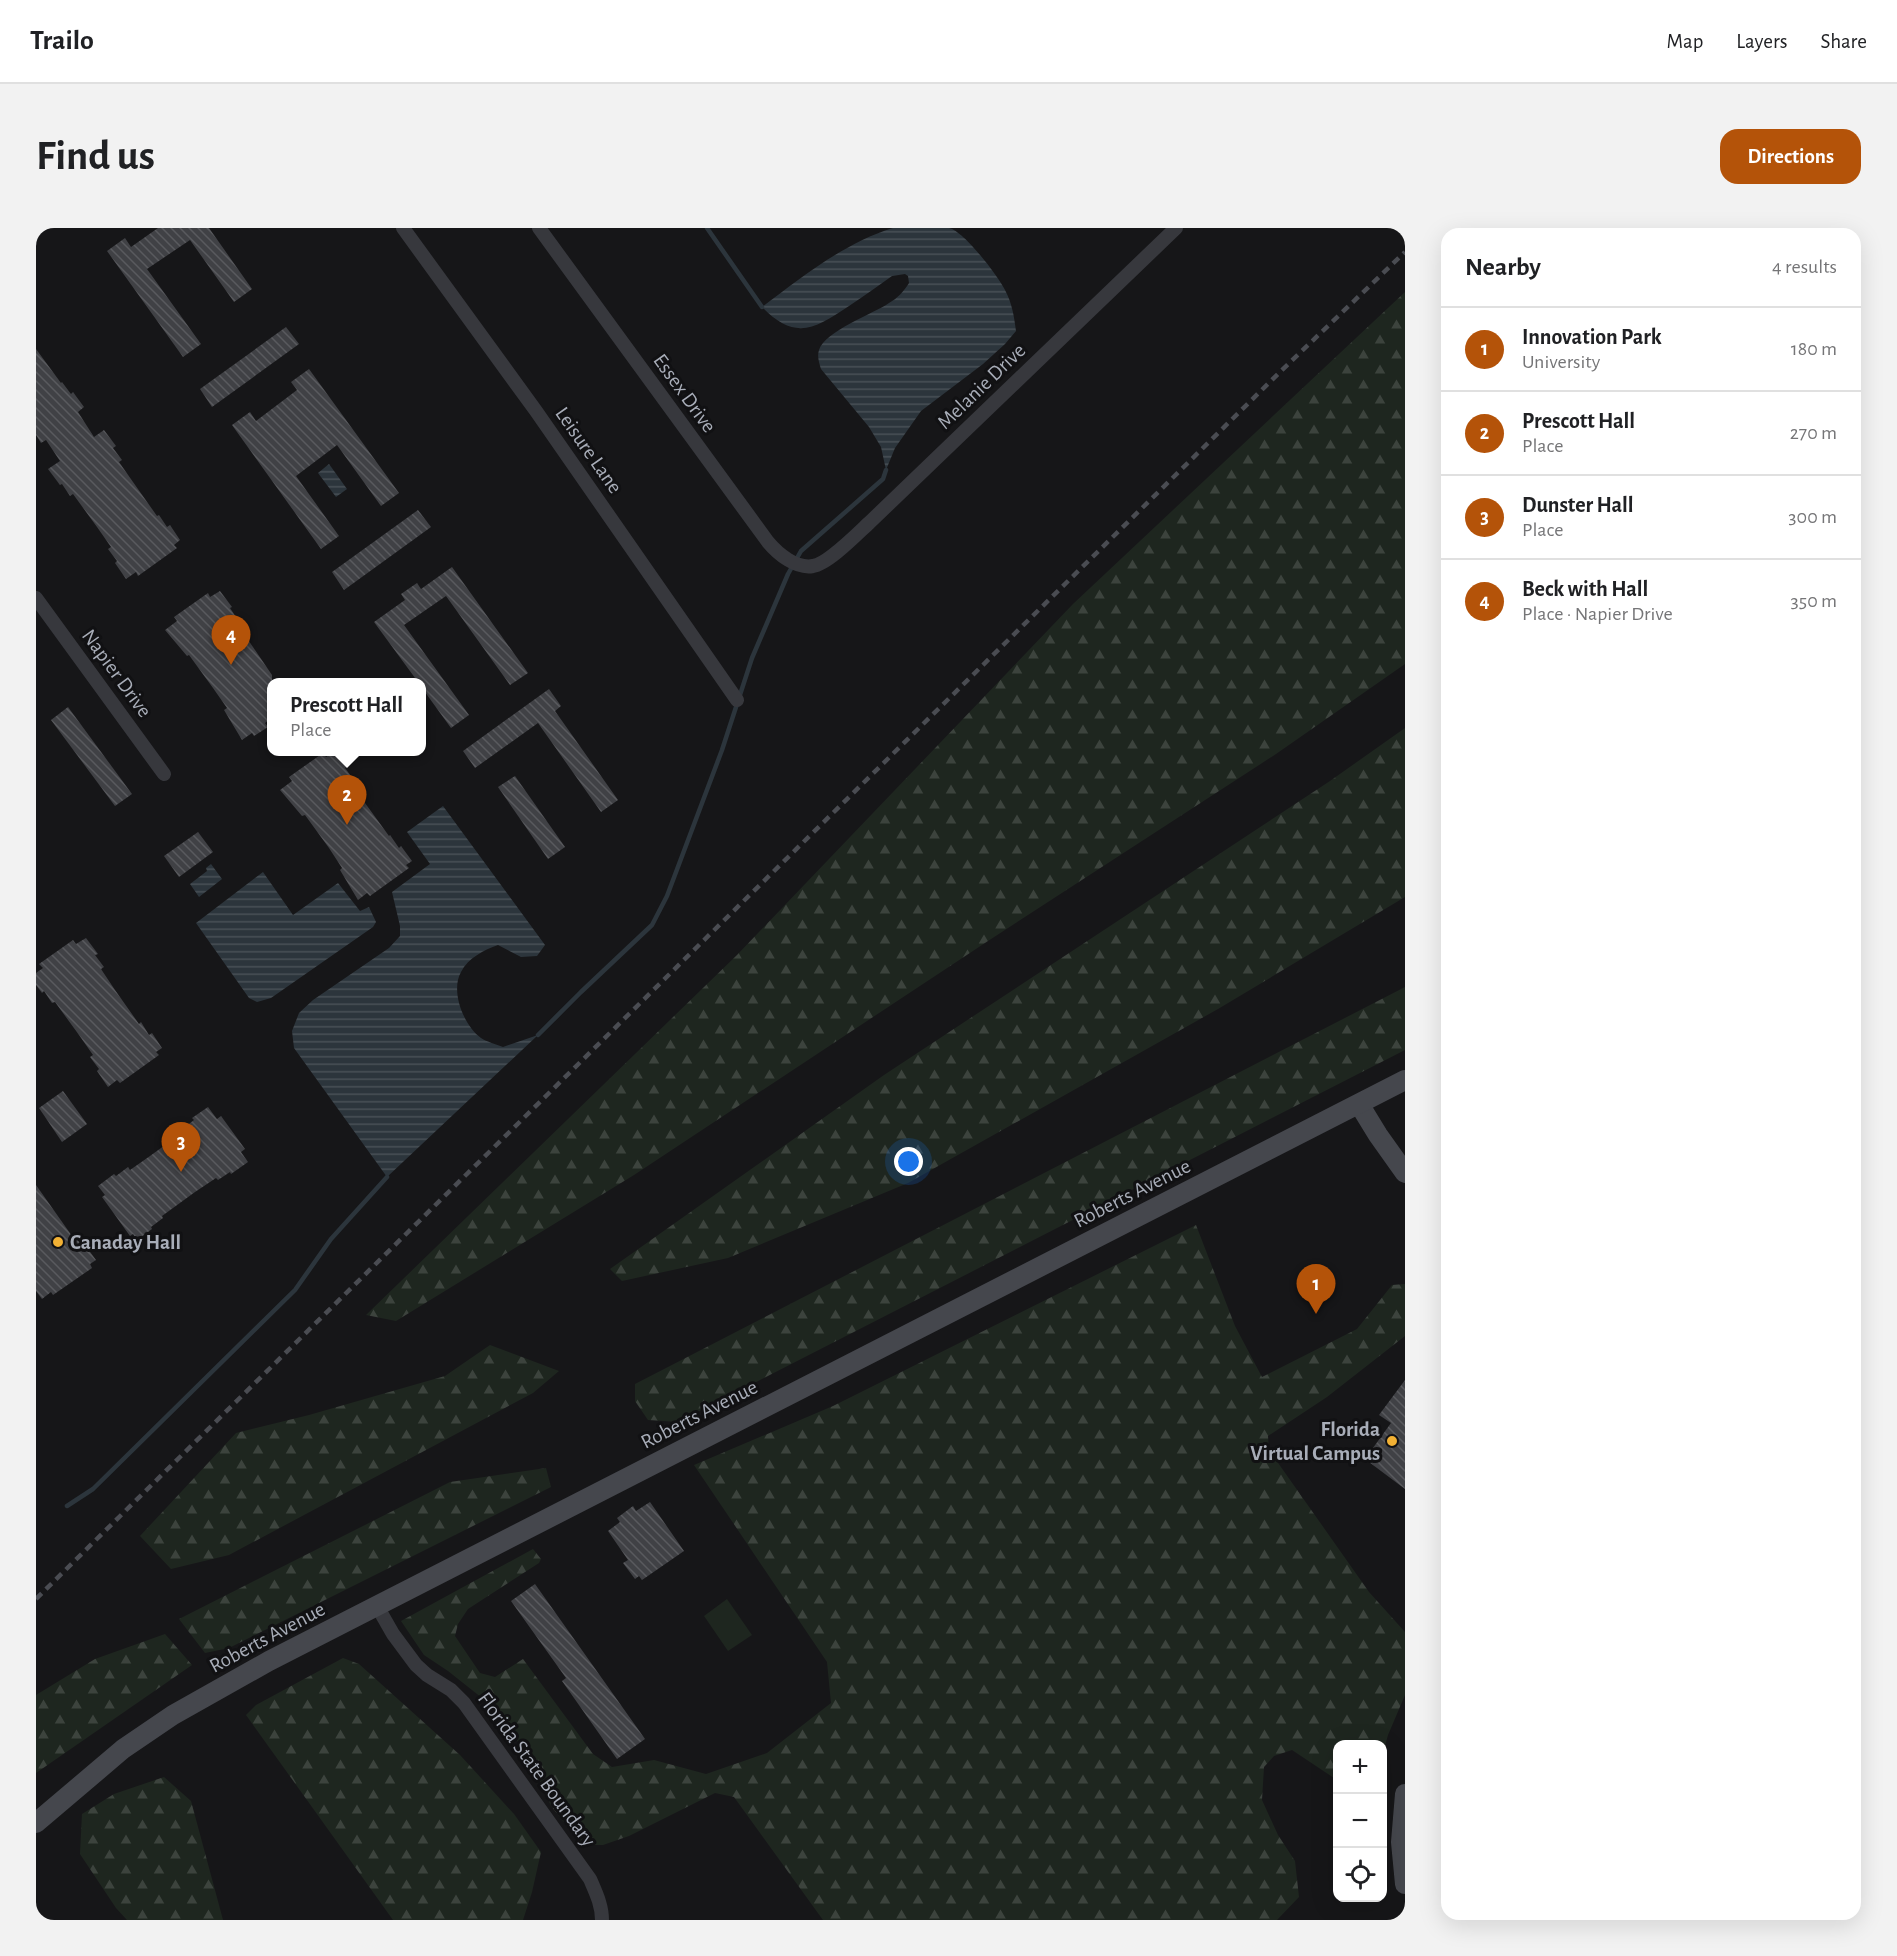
<!DOCTYPE html>
<html lang="en">
<head>
<meta charset="utf-8">
<style>
  :root { --surface:#fff; --page:#f2f2f2; --text:#202124; --muted:#757577; --line:#e0e0e0; --accent:#b45309 }
  body { margin:0; font-family:"Alegreya Sans",sans-serif; background:var(--page); color:var(--text) }
  .controls { position:absolute; right:18px; bottom:18px; display:grid; overflow:hidden; border-radius:12px; box-shadow:0 6px 24px #0002 }
  .controls button { width:54px; height:54px; display:grid; place-items:center; padding:0; border:0; border-bottom:2px solid var(--line); background:var(--surface); color:var(--text); font:30px sans-serif }
  .you { position:absolute; left:873px; top:934px; width:21px; height:21px; margin:-15px; border:4px solid #fff; border-radius:50%; background:#1a73e8; box-shadow:0 0 0 9px #1a73e833 }
  .badge { display:grid; place-items:center; width:39px; height:39px; border-radius:50%; background:var(--accent); color:#fff; font-size:20px; font-weight:700 }
  .pin { position:absolute; translate:-50% -50px; filter:drop-shadow(0 2px 3px #0008) }
  .pin::after { content:''; position:absolute; top:32px; width:21px; height:18px; background:inherit; clip-path:polygon(0 0,100% 0,50% 100%) }
  .popup { position:absolute; left:231px; top:450px; width:159px; height:78px; box-sizing:border-box; display:grid; place-content:center; border-radius:12px; background:var(--surface); filter:drop-shadow(0 2px 4px #0005); font-size:20px; white-space:nowrap; color:var(--muted) }
  .popup b { font-size:22px; color:var(--text) }
  .popup::after { content:''; position:absolute; left:50%; top:100%; margin-left:-12px; border:12px solid transparent; border-top-color:var(--surface) }
  .list { margin:0; padding:0; list-style:none }
  h2 { display:flex; justify-content:space-between; align-items:center; height:78px; margin:0; padding:0 24px; font-size:26px }
  h2 small { font-size:20px; font-weight:400; color:var(--muted) }
  .list li { display:grid; grid-template-columns:39px 1fr auto; gap:18px; align-items:center; box-sizing:border-box; height:84px; padding:0 24px; border-top:2px solid var(--line) }
  .list b { display:block; font-size:22px; white-space:nowrap }
  .list p { margin:0; font-size:20px; white-space:nowrap; color:var(--muted) }
  .list em { font-size:20px; font-style:normal; color:var(--muted) }
  .icon { flex:none; width:33px; height:33px; fill:none; stroke:currentColor; stroke-width:2; stroke-linecap:round; stroke-linejoin:round }
  .map { position:relative; flex:none; width:1369px; height:1692px; overflow:hidden; border-radius:18px }
  header { display:flex; align-items:center; gap:36px; box-sizing:border-box; height:84px; padding:0 30px; background:var(--surface); border-bottom:2px solid var(--line) }
  header strong { font-size:28px }
  nav { display:flex; gap:33px; margin-inline-start:auto; font-size:21px }
  .intro { display:flex; align-items:center; justify-content:space-between; box-sizing:border-box; height:144px; padding:0 36px }
  h1 { margin:0; font-size:42px }
  .button { padding:15px 27px; border-radius:18px; background:var(--accent); color:#fff; font-size:21px; font-weight:700 }
  main { display:flex; gap:36px; padding:0 36px }
  aside { flex:1; background:var(--surface); border-radius:18px; box-shadow:0 6px 24px #0002 }
  .map>svg:first-child { display:block }
  .green { fill:#1e261f }
  .forest { fill:url(#forest-firs) }
  .water { fill:url(#water-rules) }
  .lines { fill:none; stroke-linecap:round; stroke-linejoin:round }
  .stream { stroke:#2c353c; stroke-width:4.5 }
  .building { fill:url(#building-back-hatch) }
  .street { stroke:#37383d; stroke-width:14 }
  .secondary { stroke:#45474d; stroke-width:20 }
  .rail { stroke:#4a4c52; stroke-width:4.5; stroke-dasharray:8 6; stroke-linecap:butt }
  .poi-dot { fill:#f2b134; stroke:#111113; stroke-width:2 }
  .labels { text-anchor:middle; stroke-width:6; stroke-linejoin:round; paint-order:stroke }
  .street-label { font-size:21px; fill:#a8adb8; stroke:#111113 }
  .poi-label { font-size:21px; font-weight:bold; fill:#a8adb8; stroke:#111113; text-anchor:start }
</style>
</head>
<body>
<header>
<strong>Trailo</strong>
<nav><a>Map</a><a>Layers</a><a>Share</a></nav>
</header>
<div class="intro"><h1>Find us</h1><a class="button">Directions</a></div>
<main>
<div class="map">
<svg width="1369" height="1692" viewBox="0 0 1369 1692">
  <defs>
    <pattern id="forest-firs" width="22" height="20" patternUnits="userSpaceOnUse" patternTransform="scale(1.5)"><rect width="22" height="20" fill="#1e261f"/><path d="M5 1l3.5 6h-7zM16 11l3.5 6h-7z" fill="#3c433d"/></pattern>
    <pattern id="water-rules" width="6" height="5" patternUnits="userSpaceOnUse" patternTransform="scale(1.5)"><rect width="6" height="5" fill="#2c353c"/><path d="M0 2.5h6" fill="none" stroke="#485056"/></pattern>
    <pattern id="building-back-hatch" width="6" height="6" patternUnits="userSpaceOnUse" patternTransform="scale(1.5)"><rect width="6" height="6" fill="#404145"/><path d="M-1 5l2 2M0 0l6 6M5-1l2 2" fill="none" stroke="#595a5e"/></pattern>
  </defs>
  <rect width="100%" height="100%" fill="#161618"/>
  <polygon class="green" points="691,1371 716,1407 692,1423 668,1388"/>
  <g class="forest">
    <polygon points="1369,64 1369,436 1240,526 952,713 598,947 360,1093 330,1087 701,727 1037,376"/>
    <polygon points="1369,500 1369,669 1182,781 872,955 692,1030 586,1053 574,1041 848,847 1294,553"/>
    <polygon points="1369,759 1369,822 642,1194 612,1192 599,1173 599,1156"/>
    <polygon points="1160,997 1199,1098 1226,1149 1321,1101 1356,1057 1369,1056 1369,1108 1291,1169 1232,1208 1233,1222 1333,1364 1369,1404 1369,1467 1352,1507 1347,1525 1346,1516 1302,1516 1301,1552 1256,1522 1238,1528 1228,1539 1226,1572 1242,1607 1259,1633 1263,1669 1241,1692 787,1692 698,1569 679,1565 593,1608 567,1617 546,1617 515,1578 502,1549 465,1485 412,1443 388,1427 365,1393 497,1321 505,1331 503,1335 432,1381 422,1396 419,1408 444,1445 459,1449 487,1431 557,1526 576,1539 618,1532 670,1546 731,1525 795,1475 791,1434 658,1237 797,1178"/>
    <polygon points="454,1117 523,1143 497,1165 193,1327 135,1341 104,1308 200,1205 273,1187 409,1148"/>
    <polygon points="510,1240 515,1259 193,1420 169,1425 143,1391 414,1254"/>
    <polygon points="129,1406 156,1437 0,1545 0,1467 59,1431"/>
    <polygon points="307,1430 323,1436 424,1527 478,1586 505,1624 496,1664 487,1692 357,1692 210,1487 220,1477"/>
    <polygon points="128,1549 155,1573 187,1692 91,1692 80,1680 44,1626 46,1586 78,1566"/>
  </g>
  <g class="water">
    <path d="M857,0C871,0 900,0 913,0C928,3 962,48 969,62C976,75 978,88 980,103L969,116L947,136L885,183L859,220L850,242L845,219L833,199L785,141C783,135 781,128 783,122C789,103 837,86 853,75C862,70 868,63 873,55L872,48L869,46L856,48C842,58 828,68 813,78C779,101 759,113 726,79C766,49 808,15 857,0Z"/>
    <polygon points="293,236 311,261 300,269 282,245"/>
    <path d="M407,578L509,717L501,728L485,729L462,717C448,722 432,730 425,744C414,763 428,798 445,810C451,814 460,816 467,819L502,807L351,949L258,820L256,803L263,785L277,772L353,720L364,708V698L356,664L394,636L371,604Z"/>
    <polygon points="175,636 186,651 163,669 154,656 171,643 170,640"/>
    <polygon points="227,644 257,687 302,655 324,683 333,679 340,694 337,699 235,770 221,774 213,770 160,695"/>
  </g>
  <g class="lines">
    <g class="stream">
      <polyline points="671,0 726,79"/>
      <polyline points="502,807 545,764 616,697 631,668 686,522 716,430 752,346 765,323 847,251 850,242"/>
      <polyline points="31,1278 57,1261 259,1062 295,1011 351,949"/>
    </g>
  </g>
  <g class="building">
    <polygon points="122,0 173,0 216,61 198,74 154,12 111,41 165,116 147,129 71,23 89,10 95,19"/>
    <polygon points="250,99 263,116 176,179 164,161"/>
    <polygon points="0,121 25,155 26,154 35,166 37,164 48,179 42,184 58,209 68,202 80,218 77,220 86,232 83,234 97,254 121,288 123,287 131,299 134,297 144,312 138,317 141,320 102,348 100,344 90,351 79,335 81,333 72,321 75,319 61,299 37,266 34,268 26,256 24,257 12,241 24,233 10,212 5,215 0,207"/>
    <polygon points="273,141 363,265 345,278 301,217 260,248 303,308 285,321 196,197 214,184 220,193 261,162 255,154"/>
    <polygon points="382,282 395,299 308,362 296,344"/>
    <polygon points="416,339 492,445 474,457 410,368 368,397 433,487 415,500 386,460 386,454 382,454 338,394 369,372 365,366 381,355 385,361"/>
    <polygon points="184,363 196,379 194,380 202,392 200,394 236,447 236,490 229,495 232,499 218,508 216,505 206,512 188,482 191,480 177,460 153,427 151,428 129,402 141,393 138,389 172,365 174,369"/>
    <polygon points="513,461 525,478 519,483 582,572 565,584 502,495 439,540 427,523"/>
    <polygon points="32,479 96,566 79,578 15,492"/>
    <polygon points="298,524 300,524 311,538 309,540 318,552 315,554 329,575 353,608 354,607 363,620 365,618 376,633 370,637 373,640 334,668 331,665 322,672 304,642 306,640 293,620 269,587 266,588 244,562 256,553 253,549 287,525 290,529"/>
    <polygon points="479,548 529,619 512,631 462,559"/>
    <polygon points="162,604 177,624 143,649 128,628"/>
    <polygon points="50,710 62,726 59,727 68,739 65,741 79,762 103,796 105,794 113,807 116,805 126,820 120,824 123,827 84,855 81,852 72,859 61,843 63,841 54,829 57,827 43,807 19,774 16,775 8,763 6,765 0,757 0,745 7,740 3,736 37,712 40,716"/>
    <polygon points="27,863 51,896 26,914 3,880"/>
    <polygon points="172,879 181,891 185,888 209,921 205,924 212,934 195,946 194,944 182,952 180,950 159,964 126,988 127,990 115,999 116,1001 101,1012 97,1006 94,1008 66,969 69,967 62,958 78,946 80,948 92,939 94,942 114,928 147,904 145,902 158,892 156,890"/>
    <polygon points="0,957 36,1008 38,1006 47,1019 49,1017 60,1032 54,1036 56,1040 17,1067 15,1064 6,1071 0,1063"/>
    <polygon points="1369,1152 1369,1261 1329,1231 1355,1195 1343,1187"/>
    <polygon points="614,1274 648,1323 606,1352 603,1348 599,1351 587,1335 592,1332 572,1303 584,1294 581,1290 597,1278 600,1283"/>
    <polygon points="499,1356 609,1511 581,1531 526,1453 530,1450 475,1373"/>
  </g>
  <g class="lines">
    <g class="street">
      <polyline points="367,0 500,183 701,472"/>
      <path d="M503,0L732,314C742,326 760,341 777,338C792,336 821,306 833,295L1140,0"/>
      <polyline points="0,370 128,546"/>
      <path d="M341,1378L357,1406L380,1437L391,1447L415,1462L428,1475L554,1651C560,1665 566,1677 566,1692"/>
    </g>
    <g class="secondary">
      <polyline points="1323,876 1342,907 1369,945"/>
      <polyline points="1369,1566 1365,1614 1369,1656"/>
      <polyline points="0,1595 87,1521 137,1487 233,1433 1369,852"/>
    </g>
    <polyline class="rail" points="0,1371 1245,143 1369,24"/>
  </g>
  <g class="poi-dot">
    <circle cx="22" cy="1014" r="6"/>
    <circle cx="1356" cy="1213" r="6"/>
  </g>
  <g class="labels">
    <g class="street-label">
      <text transform="translate(945 158) rotate(-44)" y="7">Melanie Drive</text>
      <text transform="translate(649 165) rotate(54)" y="7">Essex Drive</text>
      <text transform="translate(553 222) rotate(55)" y="7">Leisure Lane</text>
      <text transform="translate(81 445) rotate(54)" y="7">Napier Drive</text>
      <text transform="translate(1096 965) rotate(-27)" y="7">Roberts Avenue</text>
      <text transform="translate(663 1186) rotate(-27)" y="7">Roberts Avenue</text>
      <text transform="translate(231 1409) rotate(-28)" y="7">Roberts Avenue</text>
      <text transform="translate(501 1541) rotate(54)" y="7">Florida State Boundary</text>
    </g>
    <g class="poi-label">
      <text x="34" y="1021">Canaday Hall</text>
      <text x="1344" y="1208" text-anchor="end">Florida<tspan x="1344" dy="24">Virtual Campus</tspan></text>
    </g>
  </g>
</svg>
<div class="controls">
<button>+</button>
<button>−</button>
<button><svg class="icon" aria-label="locate" viewBox="0 0 24 24"><circle cx="12" cy="12" r="6"/><path d="M12 2v4M12 18v4M2 12h4M18 12h4"/></svg></button>
</div>
<div class="you"></div>
<div class="pin badge" style="left:1280px;top:1086px">1</div>
<div class="pin badge" style="left:311px;top:597px">2</div>
<div class="popup"><b>Prescott Hall</b>Place</div>
<div class="pin badge" style="left:145px;top:944px">3</div>
<div class="pin badge" style="left:195px;top:437px">4</div>
</div>
<aside>
<h2>Nearby<small>4 results</small></h2>
<ul class="list">
<li><span class="badge">1</span><div><b>Innovation Park</b><p>University</p></div><em>180 m</em></li>
<li><span class="badge">2</span><div><b>Prescott Hall</b><p>Place</p></div><em>270 m</em></li>
<li><span class="badge">3</span><div><b>Dunster Hall</b><p>Place</p></div><em>300 m</em></li>
<li><span class="badge">4</span><div><b>Beck with Hall</b><p>Place · Napier Drive</p></div><em>350 m</em></li>
</ul>
</aside>
</main>
</body>
</html>
